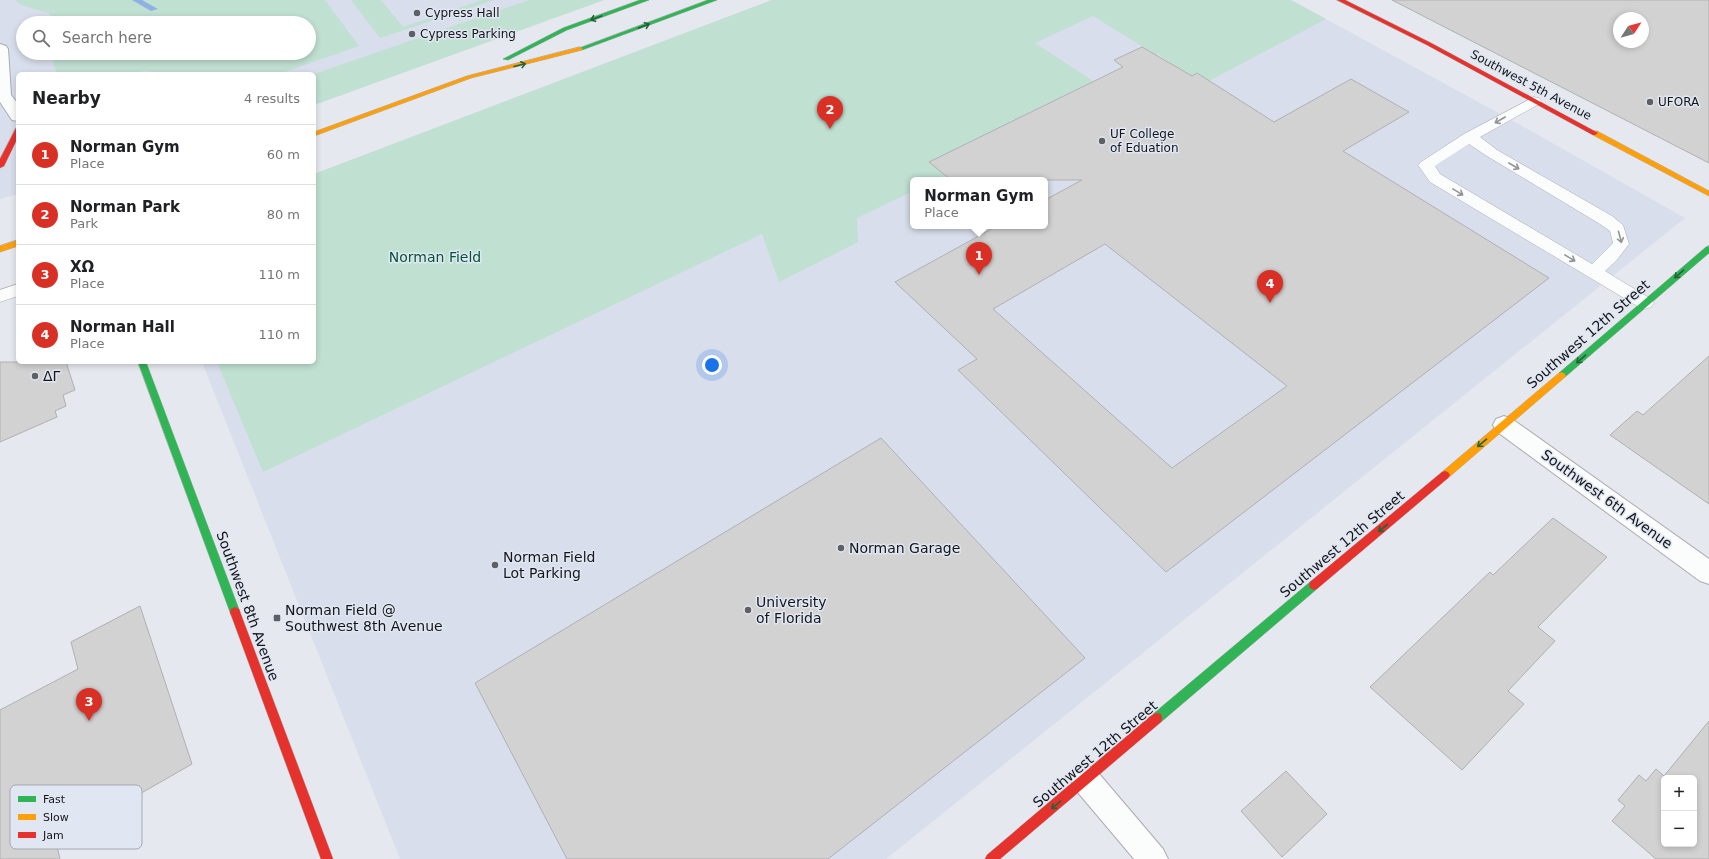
<!DOCTYPE html>
<html lang="en">
<head>
<meta charset="utf-8">
<style>
  :root { --surface:#fff; --page:#f2f2f2; --text:#202124; --muted:#757577; --line:#e0e0e0; --accent:#d93025 }
  body { margin:0; font-family:"DejaVu Sans",sans-serif; background:var(--page); color:var(--text) }
  .controls { position:absolute; right:12px; bottom:12px; display:grid; overflow:hidden; border-radius:6px; box-shadow:0 2px 6px #0003 }
  .controls button { width:36px; height:36px; display:grid; place-items:center; padding:0; border:0; border-bottom:1px solid var(--line); background:var(--surface); color:var(--text); font:20px sans-serif }
  .compass { position:absolute; left:1613px; top:12px; width:36px; height:36px; border-radius:50%; background:var(--surface); box-shadow:0 2px 6px #0003; rotate:54deg }
  .you { position:absolute; left:712px; top:365px; width:14px; height:14px; margin:-10px; border:3px solid #fff; border-radius:50%; background:#1a73e8; box-shadow:0 0 0 6px #1a73e833 }
  .badge { display:grid; place-items:center; width:26px; height:26px; border-radius:50%; background:var(--accent); color:#fff; font-size:13px; font-weight:700 }
  .pin { position:absolute; translate:-50% -33px; filter:drop-shadow(0 1px 2px #0008) }
  .pin::after { content:''; position:absolute; top:21px; width:14px; height:12px; background:inherit; clip-path:polygon(0 0,100% 0,50% 100%) }
  .popup { position:absolute; left:910px; top:177px; width:138px; height:52px; box-sizing:border-box; display:grid; place-content:center; border-radius:6px; background:var(--surface); filter:drop-shadow(0 1px 3px #0005); font-size:13px; white-space:nowrap; color:var(--muted) }
  .popup b { font-size:15px; color:var(--text) }
  .popup::after { content:''; position:absolute; left:50%; top:100%; margin-left:-8px; border:8px solid transparent; border-top-color:var(--surface) }
  .list { margin:0; padding:0; list-style:none }
  h2 { display:flex; justify-content:space-between; align-items:center; height:52px; margin:0; padding:0 16px; font-size:17px }
  h2 small { font-size:13px; font-weight:400; color:var(--muted) }
  .list li { display:grid; grid-template-columns:26px 1fr auto; gap:12px; align-items:center; box-sizing:border-box; height:60px; padding:0 16px; border-top:1px solid var(--line) }
  .list b { display:block; font-size:15px; white-space:nowrap }
  .list p { margin:0; font-size:13px; white-space:nowrap; color:var(--muted) }
  .list em { font-size:13px; font-style:normal; color:var(--muted) }
  .icon { flex:none; width:22px; height:22px; fill:none; stroke:currentColor; stroke-width:2; stroke-linecap:round; stroke-linejoin:round }
  .map { position:relative; flex:none; width:1709px; height:859px; overflow:hidden }
  .search { position:absolute; background:var(--surface); box-shadow:0 2px 6px #0003; left:16px; top:16px; width:300px; height:44px; display:flex; align-items:center; gap:10px; box-sizing:border-box; padding:0 14px; border-radius:22px; color:var(--muted); font-size:15px }
  .panel { position:absolute; background:var(--surface); box-shadow:0 2px 6px #0003; left:16px; top:72px; width:300px; height:292px; border-radius:6px }
  .map>svg:first-child { display:block }
  .built { fill:#d8deeb; fill-rule:evenodd }
  .green { fill:#c0e0d2 }
  .lines { fill:none; stroke-linecap:round; stroke-linejoin:round }
  .stream { fill:#8eb1e4; fill-rule:evenodd }
  .building { fill:#d2d2d3; stroke:#b0b0b1; fill-rule:evenodd }
  .lane-casing { stroke:#aaacb0; stroke-width:1 }
  .street-casing { stroke:#aaacb0; stroke-width:2 }
  .fast-casing { stroke:#aaacb0; stroke-width:1 }
  .slow-casing { stroke:#aaacb0; stroke-width:1 }
  .jam-casing { stroke:#aaacb0; stroke-width:1 }
  .lane { fill:#fbfcfc; fill-rule:evenodd }
  .street { fill:#fbfcfc; fill-rule:evenodd }
  .fast { fill:#30b455; fill-rule:evenodd }
  .slow { fill:#ff9f0a; fill-rule:evenodd }
  .jam { fill:#e5322d; fill-rule:evenodd }
  .oneway { stroke:#226538 }
  .oneway2 { stroke:#939496 }
  .poi-dot { fill:#5d6064; stroke:#e1e7f2; stroke-width:1.5 }
  .labels { text-anchor:middle; stroke-width:3; stroke-linejoin:round; paint-order:stroke }
  .far-poi-label { font-size:12px; fill:#14161a; stroke:#e1e7f2; text-anchor:start }
  .far-street-label { font-size:12px; fill:#14161a; stroke:#e1e7f2 }
  .park-label { font-size:14px; fill:#025638; stroke:#e1e7f2 }
  .street-label { font-size:14px; fill:#14161a; stroke:#e1e7f2 }
  .poi-label { font-size:14px; fill:#14161a; stroke:#e1e7f2; text-anchor:start }
  .key { fill:#e1e7f2; stroke:#a4a8b1; stroke-width:1 }
  .key-label { font-size:11px; fill:#14161a }
</style>
</head>
<body>
<div class="map">
<svg width="1709" height="859" viewBox="0 0 1709 859">
  <rect width="100%" height="100%" fill="#e5e8ee"/>
  <g class="built">
    <path d="M0,0H604L314,105V74H18V194L0,199ZM23,23H309V53H23Z"/>
    <path d="M772,0H1291L1515,122L1685,218L886,859H400L202,362H314V174ZM913,180H1045V226H913Z"/>
  </g>
  <g class="green">
    <polygon points="15,0 325,0 359,46 279,74 170,74 145,71 121,74 57,74 52,59 58,53 309,53 309,23 54,23 49,13 21,5"/>
    <polygon points="351,0 381,0 403,27 482,0 494,0 380,38"/>
    <polygon points="529,0 604,0 314,105 314,74"/>
    <polygon points="772,0 1291,0 1326,19 1209,81 1197,73 1190,77 1158,54 1156,55 1093,16 1035,43 1093,81 929,162 945,175 935,180 913,180 913,191 857,218 858,242 779,282 762,234 263,472 217,362 314,362 314,174"/>
  </g>
  <g class="lines">
    <polygon class="stream" points="132,0 142,0 158,9 151,11"/>
  </g>
  <g class="building">
    <path d="M1392,0H1709V163ZM1619,18H1643V42H1619Z"/>
    <path d="M1142,47L1192,76L1197,73L1274,122L1351,79L1409,112L1343,151L1549,278L1166,572L958,370L977,359L895,282L997,226H1045V200L1082,180H951L929,162L1123,67L1114,60ZM1105,244L1287,386L1172,468L993,309Z"/>
    <polygon points="1709,356 1709,504 1610,435 1637,411 1643,415"/>
    <polygon points="0,362 66,362 75,390 63,395 66,406 55,411 57,417 0,442"/>
    <polygon points="881,438 1085,658 828,859 567,859 475,683"/>
    <polygon points="1553,518 1607,557 1538,627 1555,641 1508,691 1524,704 1462,770 1370,687 1490,572 1493,575"/>
    <polygon points="140,606 192,764 56,842 60,859 0,859 0,710 78,669 71,642"/>
    <path d="M1709,721V859H1656L1612,821L1625,806L1618,800L1639,775L1646,781L1656,769L1664,776ZM1664,778H1694V844H1664Z"/>
    <polygon points="1286,771 1327,814 1282,857 1241,811"/>
  </g>
  <g class="lines">
    <g class="lane-casing">
      <g id="lane">
        <path d="M1534,97L1539,98L1541,101L1539,104L1480,137L1497,150L1612,216L1623,225L1629,244L1616,261L1605,271L1651,299L1654,303L1651,307L1645,309L1639,307L1430,182L1418,165L1421,162L1464,134ZM1469,144L1487,156L1600,224L1610,231L1613,243L1592,264L1440,174L1435,166Z"/>
        <polygon points="18,284 18,296 0,302 0,290"/>
      </g>
    </g>
    <g class="street-casing">
      <g id="street">
        <polygon points="0,44 6,46 8,49 11,95 18,104 18,121 12,120 0,102"/>
        <polygon points="1504,416 1512,419 1709,559 1709,584 1700,581 1496,431 1493,425 1496,419"/>
        <polygon points="1085,765 1095,769 1163,849 1168,859 1134,859 1075,789 1071,779 1075,769"/>
      </g>
    </g>
    <g class="fast-casing">
      <g id="fast">
        <polygon points="640,0 649,0 567,30 508,60 503,59 563,28"/>
        <polygon points="708,0 717,0 582,50 577,49"/>
        <polygon points="1709,246 1709,253 1565,377 1559,377 1558,375 1559,373 1706,247"/>
        <polygon points="138,362 146,362 240,612 239,615 235,617 231,615 230,612"/>
        <polygon points="1314,580 1318,582 1319,585 1318,588 1161,722 1157,723 1153,722 1152,718 1153,714 1310,582"/>
      </g>
    </g>
    <g class="slow-casing">
      <g id="slow">
        <polygon points="580,47 583,49 582,50 471,78 314,136 314,132 467,76"/>
        <polygon points="1593,131 1597,131 1709,191 1709,196 1593,135"/>
        <polygon points="18,240 18,246 0,252 0,246"/>
        <polygon points="1562,372 1566,375 1565,377 1448,478 1445,479 1442,478 1440,475 1442,472 1559,373"/>
      </g>
    </g>
    <g class="jam-casing">
      <g id="jam">
        <polygon points="1337,0 1345,0 1431,43 1598,133 1595,135 1593,135 1427,45"/>
        <polygon points="16,128 18,128 18,137 4,166 0,168 0,159"/>
        <polygon points="1445,471 1448,472 1450,475 1448,478 1318,588 1314,590 1310,588 1309,585 1310,582 1442,472"/>
        <polygon points="235,607 239,609 240,612 333,859 321,859 230,612 231,609"/>
        <polygon points="1157,713 1161,714 1162,718 1161,722 1000,859 985,859 987,855 1153,714"/>
      </g>
    </g>
    <use href="#lane" class="lane"/>
    <use href="#street" class="street"/>
    <use href="#fast" class="fast"/>
    <use href="#slow" class="slow"/>
    <use href="#jam" class="jam"/>
  </g>
  <defs><path id="oneway-shaft" d="M-6 0H5M1.5-3L5.5 0L1.5 3" fill="none" stroke-width="1.6" stroke-linecap="round" stroke-linejoin="round"/></defs>
  <g class="oneway">
    <use href="#oneway-shaft" transform="translate(596 18) rotate(160)"/>
    <use href="#oneway-shaft" transform="translate(644 26) rotate(-20)"/>
    <use href="#oneway-shaft" transform="translate(520 65) rotate(-14)"/>
    <use href="#oneway-shaft" transform="translate(1679 274) rotate(139)"/>
    <use href="#oneway-shaft" transform="translate(1581 359) rotate(139)"/>
    <use href="#oneway-shaft" transform="translate(1482 443) rotate(140)"/>
    <use href="#oneway-shaft" transform="translate(1383 528) rotate(140)"/>
    <use href="#oneway-shaft" transform="translate(1056 805) rotate(140)"/>
  </g>
  <g class="oneway2">
    <use href="#oneway-shaft" transform="translate(1500 120) rotate(150)"/>
    <use href="#oneway-shaft" transform="translate(1514 166) rotate(30)"/>
    <use href="#oneway-shaft" transform="translate(1458 192) rotate(31)"/>
    <use href="#oneway-shaft" transform="translate(1620 237) rotate(75)"/>
    <use href="#oneway-shaft" transform="translate(1570 258) rotate(31)"/>
  </g>
  <g class="poi-dot">
    <circle cx="417" cy="13" r="4"/>
    <circle cx="412" cy="34" r="4"/>
    <circle cx="1650" cy="102" r="4"/>
    <circle cx="1102" cy="141" r="4"/>
    <circle cx="35" cy="376" r="4"/>
    <circle cx="841" cy="548" r="4"/>
    <circle cx="495" cy="565" r="4"/>
    <circle cx="748" cy="610" r="4"/>
    <rect x="273" y="614" width="8" height="8" rx="2"/>
  </g>
  <g class="labels">
    <g class="far-poi-label">
      <text x="425" y="17">Cypress Hall</text>
      <text x="420" y="38">Cypress Parking</text>
      <text x="1658" y="106">UFORA</text>
      <text x="1110" y="138">UF College<tspan x="1110" dy="14">of Eduation</tspan></text>
    </g>
    <g class="far-street-label">
      <text transform="translate(1531 85) rotate(28)" y="4">Southwest 5th Avenue</text>
    </g>
    <g class="park-label">
      <text x="435" y="262">Norman Field</text>
    </g>
    <g class="street-label">
      <text transform="translate(1588 334) rotate(-41)" y="5">Southwest 12th Street</text>
      <text transform="translate(1607 499) rotate(36)" y="5">Southwest 6th Avenue</text>
      <text transform="translate(1342 544) rotate(-40)" y="5">Southwest 12th Street</text>
      <text transform="translate(248 606) rotate(70)" y="5">Southwest 8th Avenue</text>
      <text transform="translate(1095 754) rotate(-40)" y="5">Southwest 12th Street</text>
    </g>
    <g class="poi-label">
      <text x="43" y="381">ΔΓ</text>
      <text x="849" y="553">Norman Garage</text>
      <text x="503" y="562">Norman Field<tspan x="503" dy="16">Lot Parking</tspan></text>
      <text x="756" y="607">University<tspan x="756" dy="16">of Florida</tspan></text>
      <text x="285" y="615">Norman Field @<tspan x="285" dy="16">Southwest 8th Avenue</tspan></text>
    </g>
  </g>
  <rect x="10" y="785" width="132" height="64" rx="6" class="key"/>
  <rect x="18" y="796" width="18" height="6" fill="#30b455"/>
  <rect x="18" y="814" width="18" height="6" fill="#ff9f0a"/>
  <rect x="18" y="832" width="18" height="6" fill="#e5322d"/>
  <g class="key-label">
    <text x="43" y="803">Fast</text>
    <text x="43" y="821">Slow</text>
    <text x="43" y="839">Jam</text>
  </g>
</svg>
<div class="controls">
<button>+</button>
<button>−</button>
</div>
<svg class="compass" viewBox="-18 -18 36 36"><path d="M0-13l5 13h-10z" fill="#e53935"/><path d="M0 13l5-13h-10z" fill="#757577"/></svg>
<div class="you"></div>
<div class="pin badge" style="left:979px;top:275px">1</div>
<div class="popup"><b>Norman Gym</b>Place</div>
<div class="pin badge" style="left:830px;top:129px">2</div>
<div class="pin badge" style="left:89px;top:721px">3</div>
<div class="pin badge" style="left:1270px;top:303px">4</div>
<div class="search"><svg class="icon" aria-label="search" viewBox="0 0 24 24"><circle cx="10" cy="10" r="6"/><path d="M15 15l6 6"/></svg>Search here</div>
<section class="panel">
<h2>Nearby<small>4 results</small></h2>
<ul class="list">
<li><span class="badge">1</span><div><b>Norman Gym</b><p>Place</p></div><em>60 m</em></li>
<li><span class="badge">2</span><div><b>Norman Park</b><p>Park</p></div><em>80 m</em></li>
<li><span class="badge">3</span><div><b>ΧΩ</b><p>Place</p></div><em>110 m</em></li>
<li><span class="badge">4</span><div><b>Norman Hall</b><p>Place</p></div><em>110 m</em></li>
</ul>
</section>
</div>
</body>
</html>
